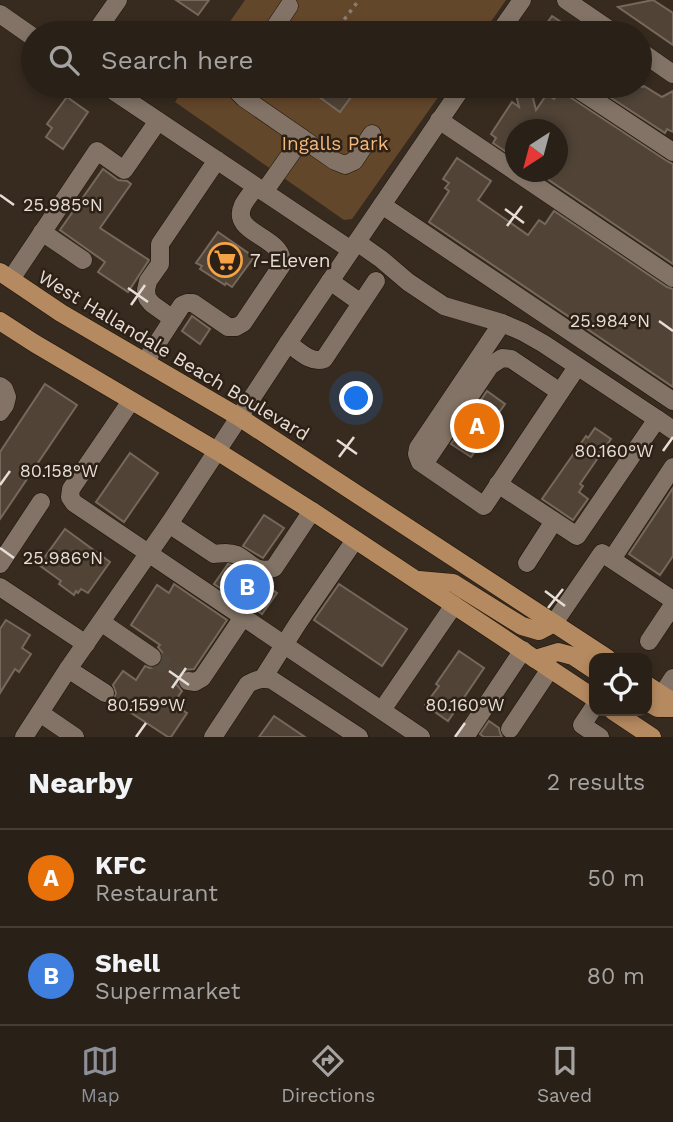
<!DOCTYPE html>
<html lang="en">
<head>
<meta charset="utf-8">
<style>
  :root { --surface:#292017; --page:#352d24; --text:#f1f3f6; --muted:#a5a3a1; --line:#453e36; --accent:#8c9099 }
  body { margin:0; font-family:"Work Sans",sans-serif; background:var(--page); color:var(--text) }
  .controls { position:absolute; right:21px; bottom:21px; display:grid; overflow:hidden; border-radius:14px; box-shadow:0 4px 10px #0003 }
  .controls button { width:63px; height:63px; display:grid; place-items:center; padding:0; border:0; border-bottom:2px solid var(--line); background:var(--surface); color:var(--text); font:35px sans-serif }
  .compass { position:absolute; left:505px; top:119px; width:63px; height:63px; border-radius:50%; background:var(--surface); box-shadow:0 4px 10px #0003; rotate:216deg }
  .you { position:absolute; left:357px; top:399px; width:24px; height:24px; margin:-18px; border:5px solid #fff; border-radius:50%; background:#1a73e8; box-shadow:0 0 0 10px #1a73e833 }
  .badge { display:grid; place-items:center; width:46px; height:46px; border-radius:50%; background:var(--accent); color:#fff; font-size:23px; font-weight:700 }
  .pin { position:absolute; translate:-50% -50%; border:4px solid #fff; box-shadow:0 2px 7px #0006 }
  .list { margin:0; padding:0; list-style:none }
  h2 { display:flex; justify-content:space-between; align-items:center; height:91px; margin:0; padding:0 28px; font-size:30px }
  h2 small { font-size:23px; font-weight:400; color:var(--muted) }
  .list li { display:grid; grid-template-columns:46px 1fr auto; gap:21px; align-items:center; box-sizing:border-box; height:98px; padding:0 28px; border-top:2px solid var(--line) }
  .list b { display:block; font-size:26px; white-space:nowrap }
  .list p { margin:0; font-size:23px; white-space:nowrap; color:var(--muted) }
  .list em { font-size:23px; font-style:normal; color:var(--muted) }
  .icon { flex:none; width:38px; height:38px; fill:none; stroke:currentColor; stroke-width:2; stroke-linecap:round; stroke-linejoin:round }
  .map { position:relative; flex:none; width:673px; height:737px; overflow:hidden }
  .search { position:absolute; background:var(--surface); box-shadow:0 4px 10px #0003; left:21px; right:21px; top:21px; height:77px; display:flex; align-items:center; gap:18px; box-sizing:border-box; padding:0 24px; border-radius:38px; color:var(--muted); font-size:26px }
  .sheet { height:287px; background:var(--surface) }
  nav { display:flex; justify-content:space-around; align-items:center; box-sizing:border-box; height:98px; border-top:2px solid var(--line); background:var(--surface); font-size:19px; color:var(--muted) }
  nav a { display:grid; justify-items:center; gap:4px }
  nav .on { color:var(--accent) }
  .map>svg:first-child { display:block }
  .green { fill:#63472b }
  .building { fill:#514437; stroke:#76685b; stroke-width:2 }
  .lines { fill:none; stroke-linecap:round; stroke-linejoin:round }
  .minor-tunnel { stroke:#51463a; stroke-width:18; stroke-dasharray:18 9; stroke-linecap:butt }
  .minor-casing { stroke:#1e1308; stroke-width:19 }
  .major-casing { stroke:#1e1308; stroke-width:19 }
  .path { stroke:#877d73; stroke-width:3.5; stroke-dasharray:3.5 5; stroke-linecap:butt }
  .minor { stroke:#827366; stroke-width:18 }
  .major { stroke:#b58a60; stroke-width:18 }
  .ticks { fill:none; stroke:#e6ddd6; stroke-width:2.5 }
  .labels { text-anchor:middle; stroke-width:5; stroke-linejoin:round; paint-order:stroke }
  .park-label { font-size:19px; fill:#f4b87c; stroke:#2d2115 }
  .poi-label { font-size:19px; fill:#e6ddd6; stroke:#2d2115; text-anchor:start }
  .street-label { font-size:19px; fill:#e6ddd6; stroke:#2d2115 }
  .ticks-label { font-size:18px; text-anchor:middle; fill:#e6ddd6; stroke:#2d2115; stroke-width:5; stroke-linejoin:round; paint-order:stroke }
</style>
</head>
<body>
<div class="map">
<svg width="673" height="737" viewBox="0 0 673 737">
  <rect width="100%" height="100%" fill="#372b1f"/>
  <g class="green">
    <polygon points="245,0 506,0 483,33 222,33"/>
    <polygon points="186,86 446,86 352,219 344,220 175,102"/>
  </g>
  <g class="building">
    <polygon points="176,0 209,0 198,15"/>
    <polygon points="653,0 673,13 673,45 618,7"/>
    <polygon points="552,16 578,33 540,33"/>
    <polygon points="304,86 359,86 340,112"/>
    <polygon points="514,86 530,86 536,110 547,94 554,99 562,88 567,95 667,161 673,164 673,264 537,172 557,172 557,130 515,130 515,158 493,143 496,138 491,134 512,102 519,107"/>
    <polygon points="598,86 640,86 643,87 644,86 662,97 673,91 673,132 667,129 665,133 596,88"/>
    <polygon points="67,97 88,112 63,149 46,137 52,128 47,124"/>
    <polygon points="457,158 491,181 478,200 528,235 539,220 545,224 554,211 667,287 673,289 673,387 429,222 449,191 445,188 449,183 443,179"/>
    <polygon points="103,169 118,180 127,181 131,184 100,228 149,260 128,292 98,272 105,262 60,230"/>
    <polygon points="218,232 254,257 232,287 226,283 225,285 200,269 202,266 196,263"/>
    <polygon points="192,316 210,329 200,344 182,331"/>
    <polygon points="45,384 77,405 0,519 0,452"/>
    <polygon points="487,391 505,404 491,424 497,428 488,441 485,438 471,457 451,444"/>
    <polygon points="595,428 611,439 580,484 583,486 579,492 588,499 573,520 542,499 586,436 588,438"/>
    <polygon points="130,453 158,473 124,522 96,502"/>
    <polygon points="673,488 673,556 660,575 629,554"/>
    <polygon points="264,515 284,528 263,558 243,546"/>
    <polygon points="65,529 110,562 88,593 81,589 78,593 76,591 74,595 59,584 61,581 39,565"/>
    <polygon points="228,564 232,565 249,577 259,580 277,593 262,614 243,600 241,602 214,584"/>
    <polygon points="174,584 227,620 194,669 184,670 179,675 177,685 182,691 173,704 187,713 171,737 168,737 113,701 116,693 113,685 123,671 136,680 145,666 150,668 156,667 162,663 163,657 162,652 158,647 160,645 131,625 157,585 169,593"/>
    <polygon points="339,584 407,629 382,666 314,620"/>
    <polygon points="6,620 30,635 22,648 31,654 19,672 15,669 0,693 0,629"/>
    <polygon points="459,651 484,668 448,721 425,705 439,686 436,684"/>
    <polygon points="274,716 305,737 259,737"/>
    <polygon points="489,721 499,728 500,733 502,737 484,737 480,734"/>
  </g>
  <g class="lines">
    <polyline class="minor-tunnel" points="152,657 188,681"/>
    <g class="minor-casing">
      <g id="minor">
        <polyline points="566,0 614,33"/>
        <polyline points="0,14 33,37"/>
        <polyline points="95,33 118,0"/>
        <polyline points="271,33 289,6"/>
        <polyline points="499,33 522,0"/>
        <polyline points="640,51 673,74"/>
        <polyline points="106,86 351,250"/>
        <polyline points="238,86 238,92 244,98 335,161 345,165 354,161 372,134"/>
        <polyline points="573,86 673,152"/>
        <polyline points="439,120 673,278"/>
        <polyline points="264,192 302,138"/>
        <polyline points="382,205 673,401"/>
        <polyline points="42,232 83,260"/>
        <polyline points="357,242 381,259 408,282 444,306 502,323 523,332 544,344 657,419"/>
        <polyline points="11,279 97,151 124,170 158,121"/>
        <polyline points="330,281 361,303"/>
        <polyline points="173,319 152,304 147,298 146,290 148,281 160,264 160,244 217,160"/>
        <polyline points="502,323 418,448 417,454 420,462 484,506 577,367"/>
        <path d="M288,343C298,350 311,364 324,359L376,281"/>
        <path d="M145,362L182,305L187,303H193L228,327H236L243,323L282,265C285,235 229,235 243,205C246,199 252,192 256,187"/>
        <polyline points="0,386 4,389 7,397 5,405 0,412"/>
        <polyline points="131,401 71,489 70,497 74,503 421,737"/>
        <polyline points="424,464 490,366 502,358 511,359 560,392"/>
        <polyline points="498,484 577,536 657,419 673,430"/>
        <path d="M169,524L214,554C222,553 229,552 237,555C252,563 255,574 274,568L312,511"/>
        <polyline points="612,559 673,467"/>
        <polyline points="527,563 554,521"/>
        <polyline points="0,564 41,502"/>
        <polyline points="0,587 86,644"/>
        <polyline points="101,622 152,657"/>
        <polyline points="554,623 602,553 673,600"/>
        <polyline points="649,641 673,605"/>
        <polyline points="68,669 105,693"/>
        <polyline points="263,678 298,623 355,540"/>
        <polyline points="188,681 195,682 202,678 243,617"/>
        <polyline points="662,695 673,678"/>
        <polyline points="594,707 582,725 600,737"/>
        <polyline points="382,710 454,605"/>
        <polyline points="40,713 75,737"/>
        <polyline points="510,729 550,669"/>
        <polyline points="24,737 68,669 169,524 288,343 463,86"/>
        <path d="M213,737L248,684C257,679 262,678 272,680L359,737"/>
        <polyline points="465,737 523,650"/>
      </g>
    </g>
    <g class="major-casing">
      <g id="major">
        <polyline points="0,272 61,313 239,417 607,658"/>
        <polyline points="0,321 34,343 217,451 312,511 594,698"/>
        <polyline points="419,580 453,583 522,626 539,631 554,623"/>
        <polyline points="535,659 558,652 573,656 594,670"/>
        <polyline points="647,685 673,702"/>
        <polyline points="647,702 658,708 673,708"/>
        <polyline points="613,711 652,737"/>
      </g>
    </g>
    <polyline class="path" points="334,33 359,0"/>
    <use href="#minor" class="minor"/>
    <use href="#major" class="major"/>
  </g>
  <path class="ticks" d="M0,195L14,205M505,209L524,223M507,226L522,206M128,288L148,302M131,305L145,285M659,321L673,331M337,440L357,454M663,451L673,437M339,457L354,437M0,485L10,471M0,548L14,558M545,591L565,606M548,608L563,589M169,671L189,685M172,688L186,668M136,737L146,723M455,737L465,723"/>
  <defs>
    <g id="supermarket-ring" transform="scale(1.75)"><circle r="9.5" fill="#2d2115" stroke="#f5a346" stroke-width="1.5"/><path d="M-6-5.5h2.5l.6 2H6L4.5 2H-2.5L-4.4-4H-6ZM-1.5 3.2a1.3 1.3 0 1 0 .1 0ZM3 3.2a1.3 1.3 0 1 0 .1 0Z" fill="#f5a346"/></g>
  </defs>
  <g fill-rule="evenodd">
    <use href="#supermarket-ring" x="225" y="260"/>
  </g>
  <g class="labels">
    <g class="park-label">
      <text x="335" y="150">Ingalls Park</text>
    </g>
    <g class="poi-label">
      <text x="250" y="267">7-Eleven</text>
    </g>
    <g class="street-label">
      <text transform="translate(174 355) rotate(31)" y="7">West Hallandale Beach Boulevard</text>
    </g>
  </g>
  <g class="ticks-label">
    <text x="63" y="211">25.985°N</text>
    <text x="610" y="327">25.984°N</text>
    <text x="614" y="457">80.160°W</text>
    <text x="59" y="477">80.158°W</text>
    <text x="63" y="564">25.986°N</text>
    <text x="146" y="711">80.159°W</text>
    <text x="465" y="711">80.160°W</text>
  </g>
</svg>
<div class="controls">
<button><svg class="icon" aria-label="locate" viewBox="0 0 24 24"><circle cx="12" cy="12" r="6"/><path d="M12 2v4M12 18v4M2 12h4M18 12h4"/></svg></button>
</div>
<svg class="compass" viewBox="-18 -18 36 36"><path d="M0-13l5 13h-10z" fill="#e53935"/><path d="M0 13l5-13h-10z" fill="#a5a3a1"/></svg>
<div class="you"></div>
<div class="pin badge" style="left:477px;top:426px;background:#e8710a">A</div>
<div class="pin badge" style="left:247px;top:587px;background:#3f7fe0">B</div>
<div class="search"><svg class="icon" aria-label="search" viewBox="0 0 24 24"><circle cx="10" cy="10" r="6"/><path d="M15 15l6 6"/></svg>Search here</div>
</div>
<section class="sheet">
<h2>Nearby<small>2 results</small></h2>
<ul class="list">
<li><span class="badge" style="background:#e8710a">A</span><div><b>KFC</b><p>Restaurant</p></div><em>50 m</em></li>
<li><span class="badge" style="background:#3f7fe0">B</span><div><b>Shell</b><p>Supermarket</p></div><em>80 m</em></li>
</ul>
</section>
<nav>
<a class="on"><svg class="icon" aria-label="map" viewBox="0 0 24 24"><path d="M3 6l6-2 6 2 6-2v14l-6 2-6-2-6 2zM9 4v14M15 6v14"/></svg>Map</a>
<a><svg class="icon" aria-label="directions" viewBox="0 0 24 24"><path d="M12 3l9 9-9 9-9-9zM9 14v-3h6M13 9l2 2-2 2"/></svg>Directions</a>
<a><svg class="icon" aria-label="saved" viewBox="0 0 24 24"><path d="M7 4h10v16l-5-4-5 4z"/></svg>Saved</a>
</nav>
</body>
</html>
